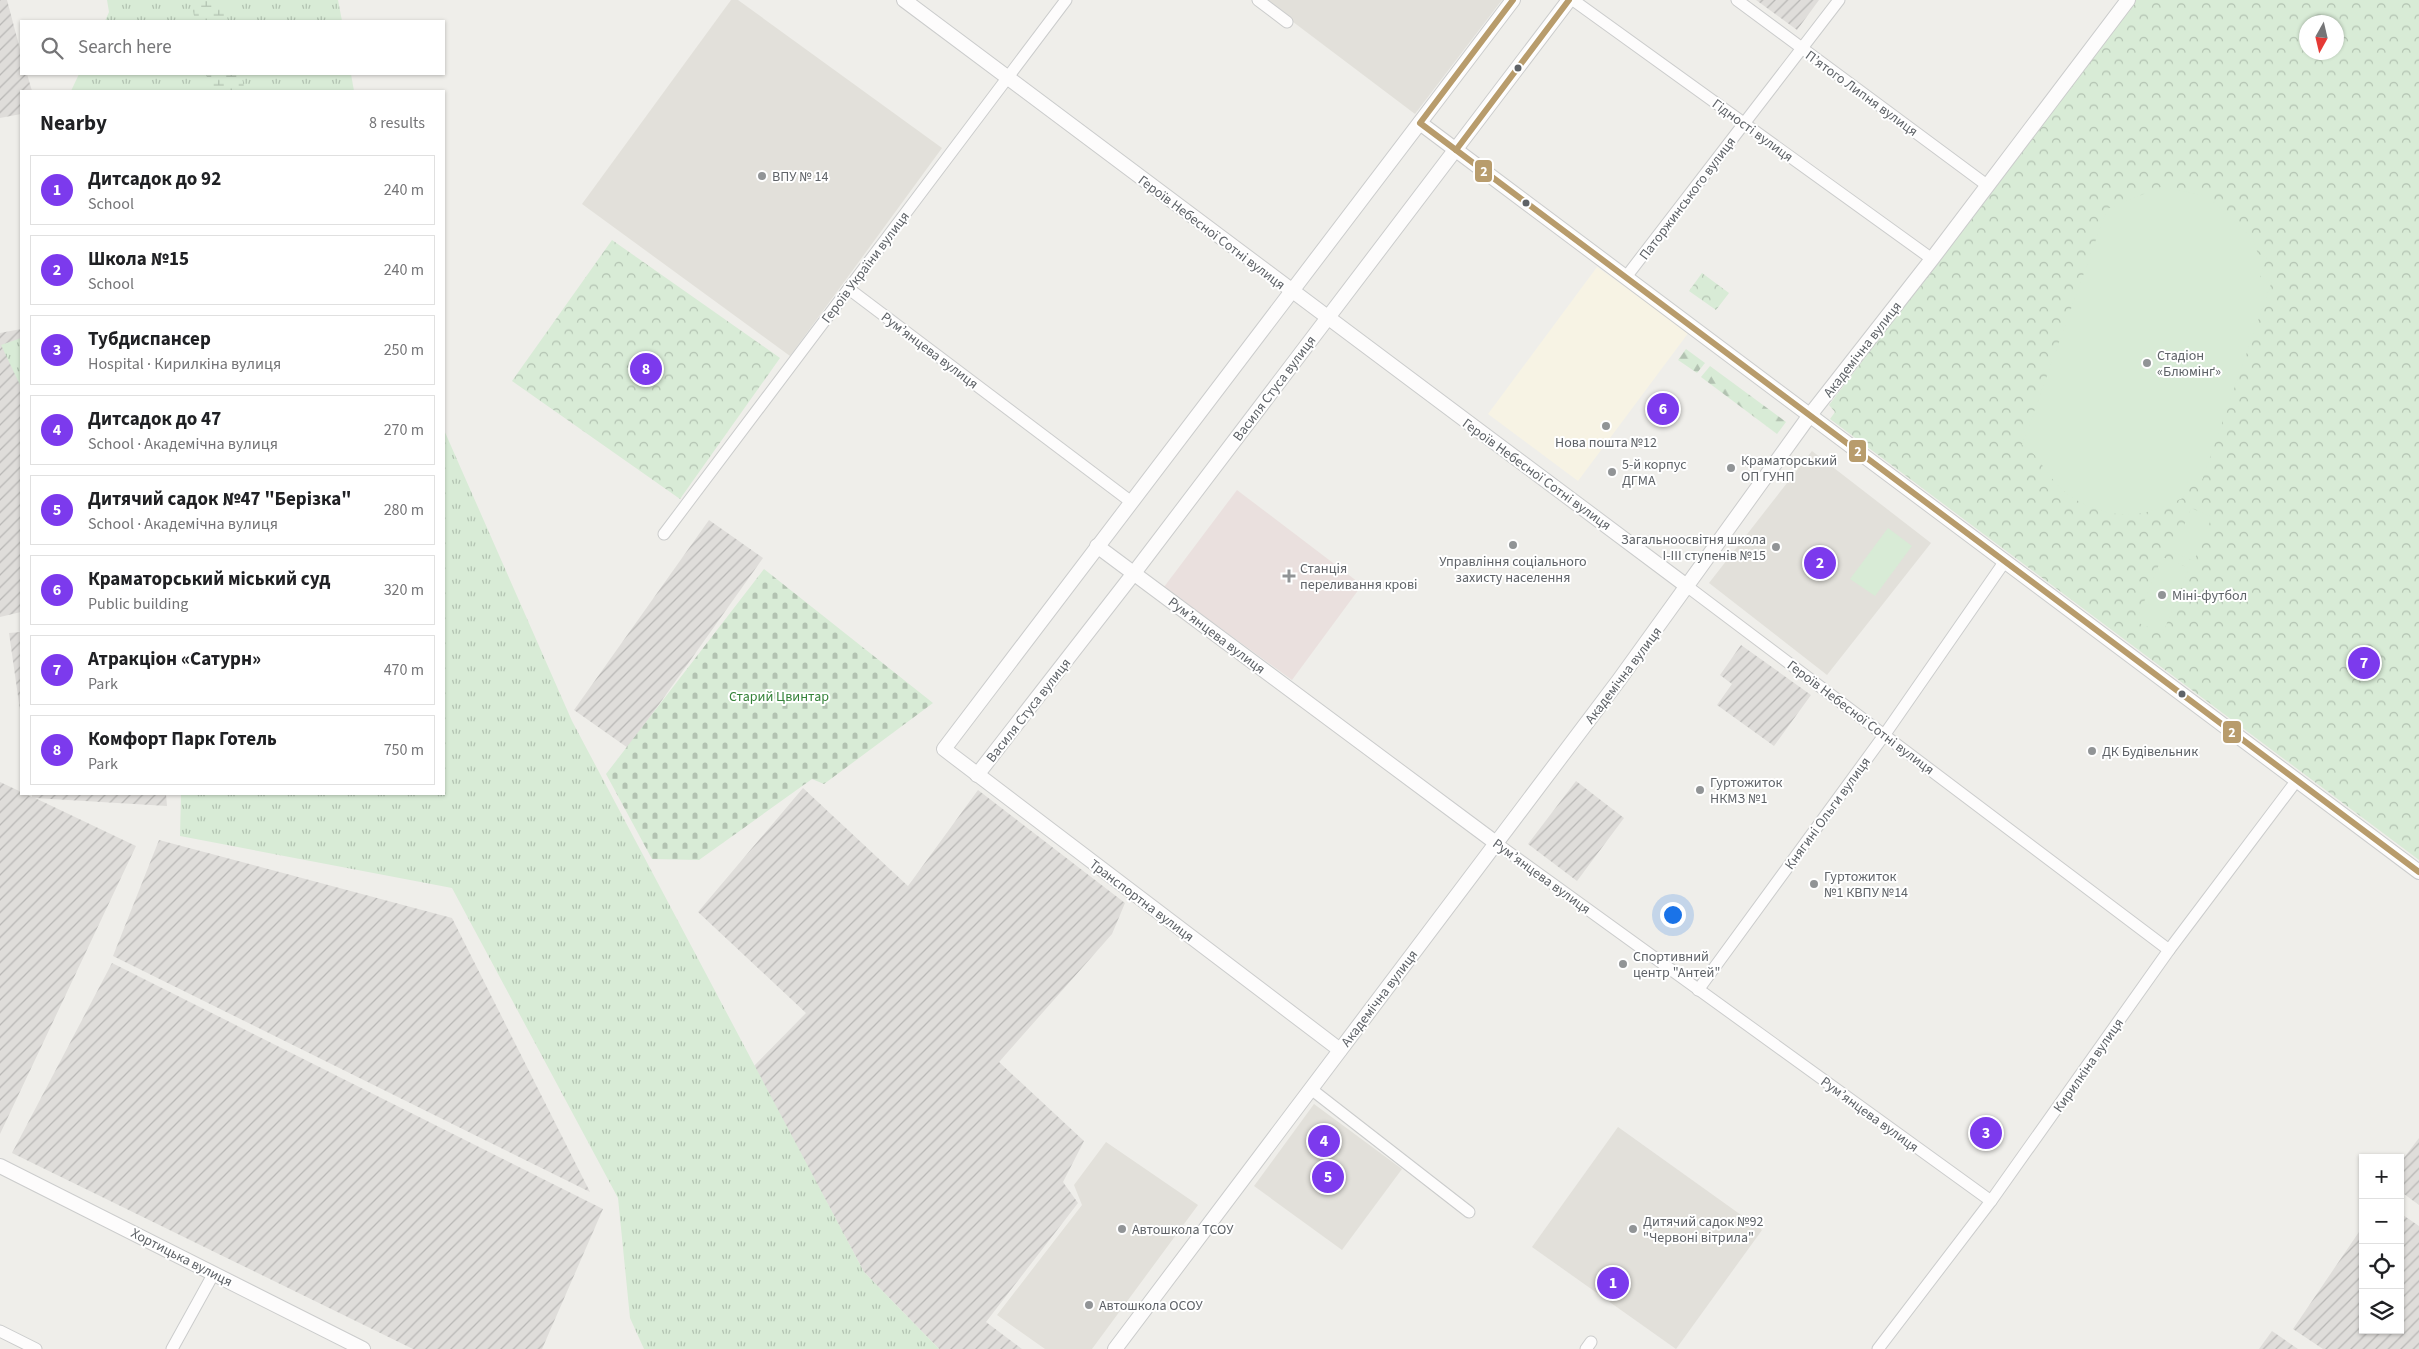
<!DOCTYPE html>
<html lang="en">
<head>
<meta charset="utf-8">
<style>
  :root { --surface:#fff; --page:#f6f6f6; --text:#202124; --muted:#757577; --line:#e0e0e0; --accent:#7c3aed }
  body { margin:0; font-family:"Source Sans 3",sans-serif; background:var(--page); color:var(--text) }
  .controls { position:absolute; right:15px; bottom:15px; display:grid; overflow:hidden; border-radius:0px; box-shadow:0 1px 4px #0004 }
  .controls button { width:45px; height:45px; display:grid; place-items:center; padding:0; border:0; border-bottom:1px solid var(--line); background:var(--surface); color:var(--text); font:25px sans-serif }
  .compass { position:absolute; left:2299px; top:15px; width:45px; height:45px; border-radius:50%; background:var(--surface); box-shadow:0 1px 4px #0004; rotate:188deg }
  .you { position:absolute; left:1672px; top:914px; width:18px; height:18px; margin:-12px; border:4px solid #fff; border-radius:50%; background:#1a73e8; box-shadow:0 0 0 8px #1a73e833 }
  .badge { display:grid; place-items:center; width:32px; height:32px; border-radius:50%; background:var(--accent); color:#fff; font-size:16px; font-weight:700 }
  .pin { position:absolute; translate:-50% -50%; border:2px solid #fff; box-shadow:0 1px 5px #0006 }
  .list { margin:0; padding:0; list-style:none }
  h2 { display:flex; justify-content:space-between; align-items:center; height:65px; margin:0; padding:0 20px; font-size:21px }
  h2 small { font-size:16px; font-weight:400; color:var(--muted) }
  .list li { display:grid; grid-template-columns:32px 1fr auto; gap:15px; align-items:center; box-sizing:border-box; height:70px; margin:0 10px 10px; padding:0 10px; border:1px solid var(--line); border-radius:0px }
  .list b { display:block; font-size:19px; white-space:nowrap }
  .list p { margin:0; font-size:16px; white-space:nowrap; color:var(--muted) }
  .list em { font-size:16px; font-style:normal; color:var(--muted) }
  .icon { flex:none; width:28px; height:28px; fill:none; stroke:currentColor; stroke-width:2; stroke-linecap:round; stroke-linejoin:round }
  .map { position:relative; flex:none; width:2419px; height:1349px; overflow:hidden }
  .search { position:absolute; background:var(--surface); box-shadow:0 1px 4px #0004; left:20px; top:20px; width:425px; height:55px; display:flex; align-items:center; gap:12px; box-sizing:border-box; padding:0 18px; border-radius:0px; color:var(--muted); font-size:19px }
  .panel { position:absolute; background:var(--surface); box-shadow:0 1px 4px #0004; left:20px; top:90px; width:425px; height:705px; border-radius:0px }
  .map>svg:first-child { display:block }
  .commercial { fill:#f7f3e4 }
  .industrial { fill:url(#industrial-furrows) }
  .education { fill:#e2e0da }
  .medical { fill:#eae0de }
  .grass { fill:url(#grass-tufts) }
  .forest { fill:url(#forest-firs) }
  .wetland { fill:url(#wetland-marsh) }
  .cemetery { fill:url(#cemetery-stones) }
  .park { fill:url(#park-crowns); fill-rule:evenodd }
  .pitch { fill:#d8ebd6 }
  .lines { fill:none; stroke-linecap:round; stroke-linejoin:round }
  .minor-casing { stroke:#cbcccc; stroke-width:13 }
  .tertiary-casing { stroke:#cbcccc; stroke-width:16 }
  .minor { stroke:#fdfcfc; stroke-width:11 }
  .tertiary { stroke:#fdfcfc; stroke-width:14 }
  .bus-1-casing { stroke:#fff; stroke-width:10 }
  .bus-1 { stroke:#b89c6c; stroke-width:6 }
  .bus-dot { fill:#5f6368; stroke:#fff; stroke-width:2 }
  .poi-dot { fill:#919496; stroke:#fff; stroke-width:2 }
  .labels { text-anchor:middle; stroke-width:4; stroke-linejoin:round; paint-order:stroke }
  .street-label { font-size:14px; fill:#5f6368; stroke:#fff }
  .poi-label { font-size:14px; fill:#5f6368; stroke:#fff; text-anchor:start }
  .park-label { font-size:14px; fill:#348238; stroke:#fff }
  .line-badge { stroke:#fff; stroke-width:2 }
  .badge-label { font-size:14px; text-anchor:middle; font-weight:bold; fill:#fff }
</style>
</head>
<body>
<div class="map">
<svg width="2419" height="1349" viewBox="0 0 2419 1349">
  <defs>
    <pattern id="industrial-furrows" width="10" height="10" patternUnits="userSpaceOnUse" patternTransform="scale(1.25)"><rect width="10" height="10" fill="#dfddda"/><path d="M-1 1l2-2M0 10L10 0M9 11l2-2" fill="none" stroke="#b8b7b5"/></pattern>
    <pattern id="grass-tufts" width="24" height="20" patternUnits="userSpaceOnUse" patternTransform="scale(1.25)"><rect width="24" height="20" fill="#d8ebd6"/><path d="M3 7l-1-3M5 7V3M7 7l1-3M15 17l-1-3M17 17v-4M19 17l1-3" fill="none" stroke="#b2c2b1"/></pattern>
    <pattern id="forest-firs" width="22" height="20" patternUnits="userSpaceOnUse" patternTransform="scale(1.25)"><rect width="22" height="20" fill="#d8ebd6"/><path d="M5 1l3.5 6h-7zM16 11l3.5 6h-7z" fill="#b2c2b1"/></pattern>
    <pattern id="wetland-marsh" width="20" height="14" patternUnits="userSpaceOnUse" patternTransform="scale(1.25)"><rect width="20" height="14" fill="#d8ebd6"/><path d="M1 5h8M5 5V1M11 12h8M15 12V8" fill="none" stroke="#b2c2b1"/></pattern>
    <pattern id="cemetery-stones" width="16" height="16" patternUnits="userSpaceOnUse" patternTransform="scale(1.25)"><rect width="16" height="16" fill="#d8ebd6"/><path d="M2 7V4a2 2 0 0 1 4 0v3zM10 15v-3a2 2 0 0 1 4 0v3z" fill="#b2c2b1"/></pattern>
    <pattern id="park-crowns" width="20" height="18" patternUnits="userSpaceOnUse" patternTransform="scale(1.25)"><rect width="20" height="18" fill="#d8ebd6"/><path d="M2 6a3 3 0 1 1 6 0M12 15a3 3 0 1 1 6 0" fill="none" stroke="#b2c2b1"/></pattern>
  </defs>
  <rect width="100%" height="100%" fill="#efeeea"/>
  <polygon class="commercial" points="1597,267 1689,332 1578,481 1488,414"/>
  <g class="industrial">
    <polygon points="0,0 7,0 21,53 21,74 27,74 32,91 21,91 21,114 0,118"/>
    <polygon points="1756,0 1819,0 1797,30"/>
    <polygon points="21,329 21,612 0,617 0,333"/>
    <polygon points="709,520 763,558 628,748 574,710"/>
    <polygon points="21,632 21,717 9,633"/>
    <polygon points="1741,645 1811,695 1774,746 1717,705 1732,684 1720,675"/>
    <polygon points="1576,781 1624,818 1577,881 1528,844"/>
    <polygon points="0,782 32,797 32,794 166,794 167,806 35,798 136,846 0,1134"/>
    <polygon points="803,788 908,886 978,790 1125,903 1112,934 999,1062 1084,1141 1063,1182 1078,1203 986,1322 1022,1349 939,1349 864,1272 754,1066 806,1013 698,912"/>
    <polygon points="159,840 452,918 590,1192 113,956"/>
    <polygon points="112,963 603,1209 542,1349 413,1349 12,1153"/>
    <polygon points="2419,1138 2419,1205 2400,1191 2400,1163"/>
    <polygon points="2400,1213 2419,1226 2419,1349 2323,1349 2293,1329 2363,1226 2363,1330 2400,1330"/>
    <polygon points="2272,1331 2298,1349 2259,1349"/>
  </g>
  <g class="education">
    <polygon points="731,0 738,0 942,148 790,356 582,204"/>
    <polygon points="1264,0 1502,0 1415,114"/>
    <polygon points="1812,451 1931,543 1827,675 1709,583"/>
    <polygon points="1314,1104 1402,1169 1342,1250 1254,1186"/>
    <polygon points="1618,1127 1762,1230 1676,1349 1532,1247"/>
    <polygon points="1106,1142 1198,1205 1092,1349 1045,1349 997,1315 1082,1205 1074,1185"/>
  </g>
  <polygon class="medical" points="1237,490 1362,585 1292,680 1164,587"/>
  <g class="grass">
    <polygon points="107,0 338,0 342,21 105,21 109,12"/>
    <polygon points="79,74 351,74 354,91 71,91"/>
    <polygon points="21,338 21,387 1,345"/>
    <polygon points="444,430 572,721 864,1272 939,1349 644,1349 630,1318 618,1198 452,888 180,836 181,794 444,794"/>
  </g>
  <g class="forest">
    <polygon points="1686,349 1705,363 1697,373 1678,360"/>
    <polygon points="1710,366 1786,422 1777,434 1701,377"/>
  </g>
  <g class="wetland">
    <polygon points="191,0 223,0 228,21 195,21"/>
    <polygon points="206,74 241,74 245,91 211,91"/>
  </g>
  <polygon class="cemetery" points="764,569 933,703 824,784 812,779 699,860 652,859 606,774"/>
  <g class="park">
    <path d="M2136,0H2419V860L1830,419L1835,412L1829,405ZM2306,22H2336V52H2306Z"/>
    <polygon points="612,240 780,358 680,499 512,381"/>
    <polygon points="1702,273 1729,293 1716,310 1689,291"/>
  </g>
  <g class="pitch">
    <path d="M2161,187L2207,196L2253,239L2258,254L2267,257L2260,277L2272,281L2201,483L2189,479L2183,498C2168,504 2151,513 2135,514C2105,517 2074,504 2055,482C2042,468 2039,455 2022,445L2107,209Z"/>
    <polygon points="2191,508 2212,517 2194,561 2173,552"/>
    <polygon points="1888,528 1912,546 1875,596 1850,579"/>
    <polygon points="2162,557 2189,568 2163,633 2136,622"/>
  </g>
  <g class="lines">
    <g class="minor-casing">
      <g id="minor">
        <polyline points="1258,0 1287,22"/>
        <polyline points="1573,0 1932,259"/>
        <polyline points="1737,0 1988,186"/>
        <polyline points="1626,277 1839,0"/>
        <polyline points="849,289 1130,501"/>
        <polyline points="664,534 1066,0"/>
        <polyline points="1688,587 2169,950"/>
        <polyline points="1496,843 1991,1201"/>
        <polyline points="1698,990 1885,734 2005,561"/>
        <polyline points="1311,1089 1469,1212"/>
        <polyline points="0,1331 36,1349"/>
        <polyline points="172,1349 214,1273"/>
        <polyline points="1586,1349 1591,1342"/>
        <polyline points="1878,1349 1991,1201 2169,950 2297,780"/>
      </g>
    </g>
    <g class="tertiary-casing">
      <g id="tertiary">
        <polyline points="904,0 1688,587"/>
        <polyline points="1420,123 2419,872"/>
        <polyline points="1097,546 1496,843"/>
        <polyline points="977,775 1134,573 1569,0"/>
        <polyline points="1340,1050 944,749 1513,0"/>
        <polyline points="0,1166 363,1349"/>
        <polyline points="1115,1349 1619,680 1810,415 1932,259 2128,0"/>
      </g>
    </g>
    <use href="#minor" class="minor"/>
    <use href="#tertiary" class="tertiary"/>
    <g class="bus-1-casing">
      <g id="bus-1">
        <polyline points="1513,0 1420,123 2419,872"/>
        <polyline points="1456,150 1569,0"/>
      </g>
    </g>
    <use href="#bus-1" class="bus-1"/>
  </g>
  <g class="bus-dot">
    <circle cx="1518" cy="68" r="4.5"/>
    <circle cx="1526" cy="203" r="4.5"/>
    <circle cx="2182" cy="694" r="4.5"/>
  </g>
  <g class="poi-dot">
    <circle cx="762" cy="176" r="5"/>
    <circle cx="2147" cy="363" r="5"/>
    <circle cx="1606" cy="426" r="5"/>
    <circle cx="1731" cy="468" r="5"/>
    <circle cx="1612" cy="472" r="5"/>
    <circle cx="1513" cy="545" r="5"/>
    <circle cx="1776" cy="547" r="5"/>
    <path d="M1286.5 568.5h5v5h5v5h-5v5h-5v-5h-5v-5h5z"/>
    <circle cx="2162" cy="595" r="5"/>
    <circle cx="2092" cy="751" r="5"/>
    <circle cx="1700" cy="790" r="5"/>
    <circle cx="1814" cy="884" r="5"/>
    <circle cx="1623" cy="964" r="5"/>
    <circle cx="1122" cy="1229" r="5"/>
    <circle cx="1633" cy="1229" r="5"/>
    <circle cx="1089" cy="1305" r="5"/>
  </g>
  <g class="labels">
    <g class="street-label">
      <text transform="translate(1862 93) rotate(36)" y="5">П’ятого Липня вулиця</text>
      <text transform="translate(1753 130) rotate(36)" y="5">Гідності вулиця</text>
      <text transform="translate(1687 198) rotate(-53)" y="5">Паторжинського вулиця</text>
      <text transform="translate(1212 232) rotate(37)" y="5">Героїв Небесної Сотні вулиця</text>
      <text transform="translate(865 267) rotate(-53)" y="5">Героїв України вулиця</text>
      <text transform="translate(1862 349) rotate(-52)" y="5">Академічна вулиця</text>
      <text transform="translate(930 350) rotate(37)" y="5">Рум’янцева вулиця</text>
      <text transform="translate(1274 388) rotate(-53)" y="5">Василя Стуса вулиця</text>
      <text transform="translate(1537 474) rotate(36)" y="5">Героїв Небесної Сотні вулиця</text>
      <text transform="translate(1217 635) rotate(37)" y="5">Рум’янцева вулиця</text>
      <text transform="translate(1623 675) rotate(-53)" y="5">Академічна вулиця</text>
      <text transform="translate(1028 710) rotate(-52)" y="5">Василя Стуса вулиця</text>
      <text transform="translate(1861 717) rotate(37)" y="5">Героїв Небесної Сотні вулиця</text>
      <text transform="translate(1827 813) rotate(-54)" y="5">Княгині Ольги вулиця</text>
      <text transform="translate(1542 876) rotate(36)" y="5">Рум’янцева вулиця</text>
      <text transform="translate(1142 900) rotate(37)" y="5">Транспортна вулиця</text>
      <text transform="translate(1379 998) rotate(-53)" y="5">Академічна вулиця</text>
      <text transform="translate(2088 1065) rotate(-55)" y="5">Кирилкіна вулиця</text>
      <text transform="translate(1870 1114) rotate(36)" y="5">Рум’янцева вулиця</text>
      <text transform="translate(182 1257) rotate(27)" y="5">Хортицька вулиця</text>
    </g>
    <g class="poi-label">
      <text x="772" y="181">ВПУ № 14</text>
      <text x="2157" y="360">Стадіон<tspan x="2157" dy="16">«Блюмінґ»</tspan></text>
      <text x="1606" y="447" text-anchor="middle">Нова пошта №12</text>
      <text x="1741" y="465">Краматорський<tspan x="1741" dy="16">ОП ГУНП</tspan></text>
      <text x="1622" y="469">5-й корпус<tspan x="1622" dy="16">ДГМА</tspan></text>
      <text x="1766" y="544" text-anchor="end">Загальноосвітня школа<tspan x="1766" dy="16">І-ІІІ ступенів №15</tspan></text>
      <text x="1513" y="566" text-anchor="middle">Управління соціального<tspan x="1513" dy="16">захисту населення</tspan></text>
      <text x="1300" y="573">Станція<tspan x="1300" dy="16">переливання крові</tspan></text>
      <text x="2172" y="600">Міні-футбол</text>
      <text x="2102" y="756">ДК Будівельник</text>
      <text x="1710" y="787">Гуртожиток<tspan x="1710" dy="16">НКМЗ №1</tspan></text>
      <text x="1824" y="881">Гуртожиток<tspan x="1824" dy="16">№1 КВПУ №14</tspan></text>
      <text x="1633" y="961">Спортивний<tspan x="1633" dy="16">центр "Антей"</tspan></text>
      <text x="1643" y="1226">Дитячий садок №92<tspan x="1643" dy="16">"Червонi вiтрила"</tspan></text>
      <text x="1132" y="1234">Автошкола ТСОУ</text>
      <text x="1099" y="1310">Автошкола ОСОУ</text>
    </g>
    <g class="park-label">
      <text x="779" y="701">Старий Цвинтар</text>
    </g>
  </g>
  <g class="line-badge">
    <rect x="1474" y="159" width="19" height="24" rx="5" fill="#b89c6c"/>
    <rect x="1848" y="439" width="19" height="24" rx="5" fill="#b89c6c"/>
    <rect x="2222" y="720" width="20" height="24" rx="5" fill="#b89c6c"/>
  </g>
  <g class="badge-label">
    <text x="1484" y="176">2</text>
    <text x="1858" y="456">2</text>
    <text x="2232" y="737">2</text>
  </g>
</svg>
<div class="controls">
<button>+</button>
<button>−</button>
<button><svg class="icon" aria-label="locate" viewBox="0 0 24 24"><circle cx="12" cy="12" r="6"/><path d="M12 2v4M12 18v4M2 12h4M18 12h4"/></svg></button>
<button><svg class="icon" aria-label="layers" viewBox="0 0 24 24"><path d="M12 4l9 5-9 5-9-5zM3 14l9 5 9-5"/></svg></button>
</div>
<svg class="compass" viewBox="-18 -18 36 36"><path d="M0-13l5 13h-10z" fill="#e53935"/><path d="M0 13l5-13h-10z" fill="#757577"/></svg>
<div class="you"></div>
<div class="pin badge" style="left:1613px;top:1283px">1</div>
<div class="pin badge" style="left:1820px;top:563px">2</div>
<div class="pin badge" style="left:1986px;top:1133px">3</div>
<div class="pin badge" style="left:1324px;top:1141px">4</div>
<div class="pin badge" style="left:1328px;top:1177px">5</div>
<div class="pin badge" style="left:1663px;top:409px">6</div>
<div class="pin badge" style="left:2364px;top:663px">7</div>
<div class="pin badge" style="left:646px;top:369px">8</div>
<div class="search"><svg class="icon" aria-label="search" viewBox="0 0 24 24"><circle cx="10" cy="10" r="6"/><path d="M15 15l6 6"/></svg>Search here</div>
<section class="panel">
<h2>Nearby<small>8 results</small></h2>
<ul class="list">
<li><span class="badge">1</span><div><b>Дитсадок до 92</b><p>School</p></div><em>240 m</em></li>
<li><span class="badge">2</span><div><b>Школа №15</b><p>School</p></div><em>240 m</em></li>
<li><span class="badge">3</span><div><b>Тубдиспансер</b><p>Hospital · Кирилкіна вулиця</p></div><em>250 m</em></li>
<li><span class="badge">4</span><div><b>Дитсадок до 47</b><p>School · Академічна вулиця</p></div><em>270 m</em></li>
<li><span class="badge">5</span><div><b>Дитячий садок №47 &quot;Берізка&quot;</b><p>School · Академічна вулиця</p></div><em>280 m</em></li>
<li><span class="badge">6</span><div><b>Краматорський міський суд</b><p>Public building</p></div><em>320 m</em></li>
<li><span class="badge">7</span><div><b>Атракціон «Сатурн»</b><p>Park</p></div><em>470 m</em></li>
<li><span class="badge">8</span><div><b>Комфорт Парк Готель</b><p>Park</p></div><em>750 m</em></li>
</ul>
</section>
</div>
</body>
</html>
